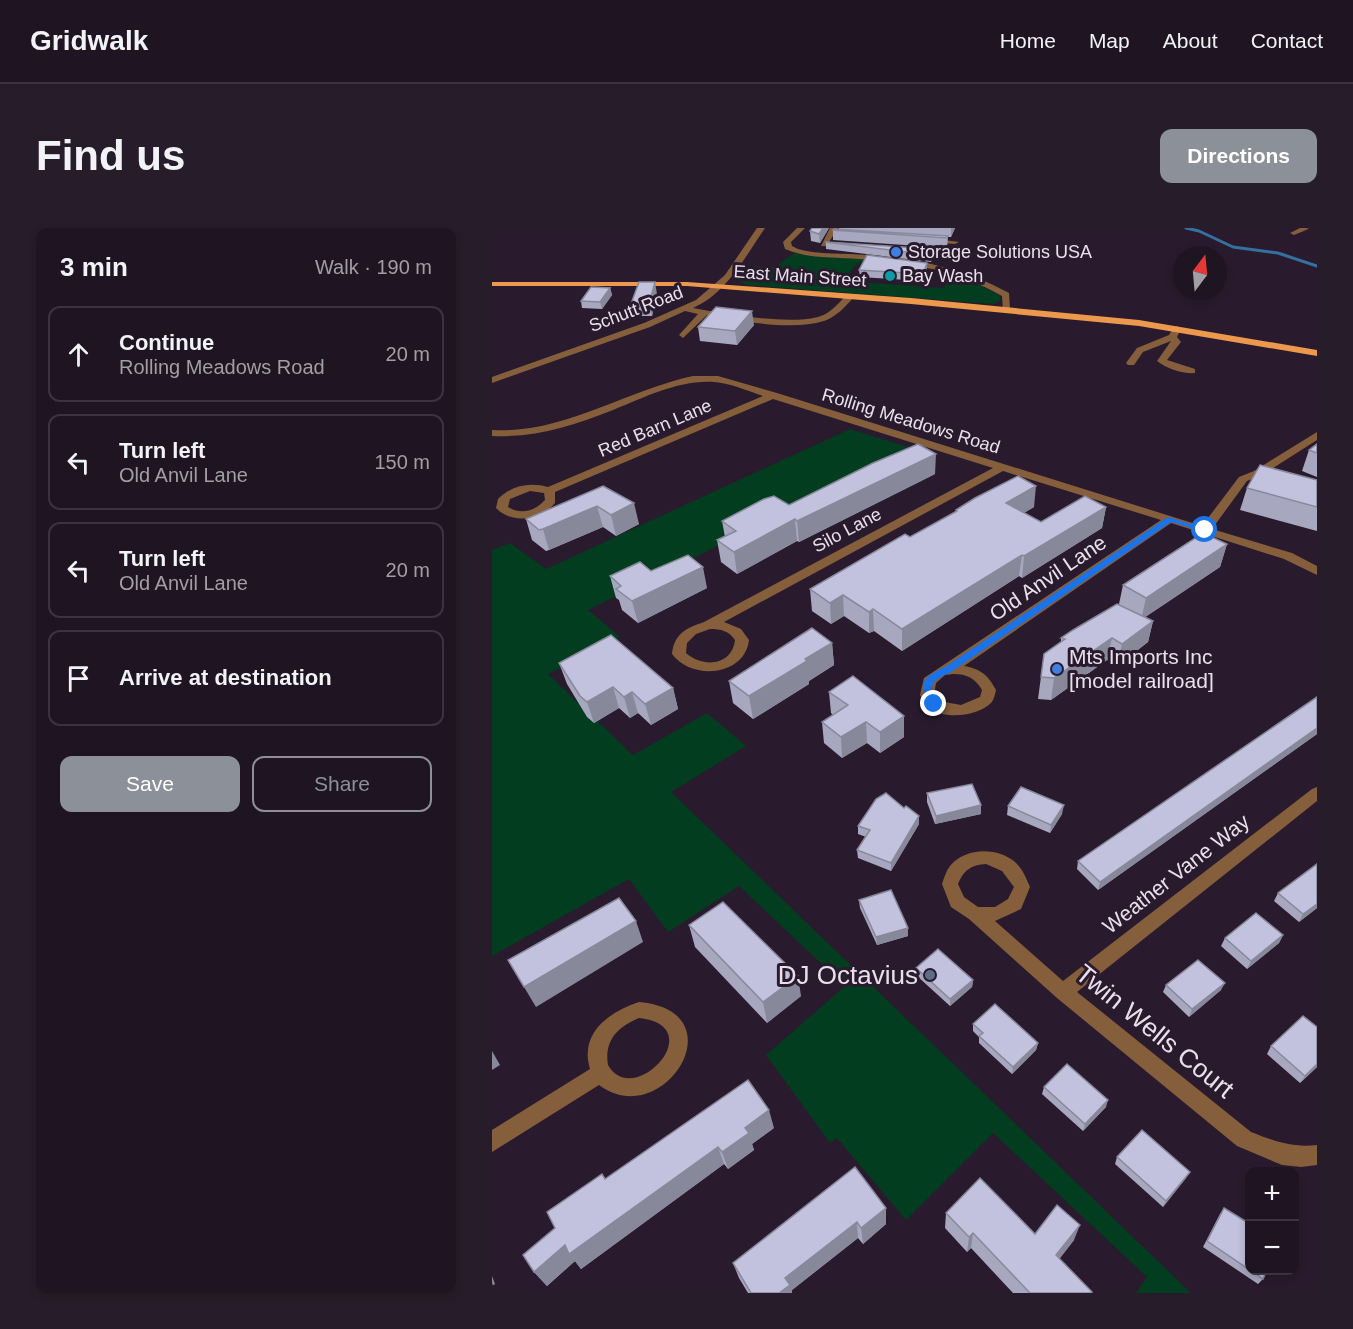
<!DOCTYPE html>
<html lang="en">
<head>
<meta charset="utf-8">
<style>
  :root { --surface:#1f1422; --page:#271d2a; --text:#f1f3f6; --muted:#a19ea5; --line:#3c3340; --accent:#8c9099 }
  body { margin:0; font-family:Arial,sans-serif; background:var(--page); color:var(--text) }
  .controls { position:absolute; right:18px; bottom:18px; display:grid; overflow:hidden; border-radius:12px; box-shadow:0 3px 9px #0003 }
  .controls button { width:54px; height:54px; display:grid; place-items:center; padding:0; border:0; border-bottom:2px solid var(--line); background:var(--surface); color:var(--text); font:30px sans-serif }
  .compass { position:absolute; left:681px; top:18px; width:54px; height:54px; border-radius:50%; background:var(--surface); box-shadow:0 3px 9px #0003; rotate:16deg }
  .stop { position:absolute; width:18px; height:18px; margin:-14px; border:4px solid #1a73e8; border-radius:50%; background:#fff }
  .stop.end { background:#1a73e8; border-color:#fff; box-shadow:0 2px 6px #0008 }
  .list { margin:0; padding:0; list-style:none }
  h2 { display:flex; justify-content:space-between; align-items:center; height:78px; margin:0; padding:0 24px; font-size:26px }
  h2 small { font-size:20px; font-weight:400; color:var(--muted) }
  .list li { display:grid; grid-template-columns:39px 1fr auto; gap:18px; align-items:center; box-sizing:border-box; height:96px; margin:0 12px 12px; padding:0 12px; border:2px solid var(--line); border-radius:12px }
  .list b { display:block; font-size:22px; white-space:nowrap }
  .list p { margin:0; font-size:20px; white-space:nowrap; color:var(--muted) }
  .list em { font-size:20px; font-style:normal; color:var(--muted) }
  .actions { display:flex; gap:12px; padding:18px 24px }
  .actions a { flex:1; padding:14px 0; border:2px solid var(--accent); border-radius:12px; text-align:center; font-size:21px; color:var(--accent) }
  .actions .main { background:var(--accent); color:#fff }
  .icon { flex:none; width:33px; height:33px; fill:none; stroke:currentColor; stroke-width:2; stroke-linecap:round; stroke-linejoin:round }
  .map { position:relative; flex:none; width:825px; height:1065px; overflow:hidden; border-radius:12px }
  header { display:flex; align-items:center; gap:36px; box-sizing:border-box; height:84px; padding:0 30px; background:var(--surface); border-bottom:2px solid var(--line) }
  header strong { font-size:28px }
  nav { display:flex; gap:33px; margin-inline-start:auto; font-size:21px }
  .intro { display:flex; align-items:center; justify-content:space-between; box-sizing:border-box; height:144px; padding:0 36px }
  h1 { margin:0; font-size:42px }
  .button { padding:15px 27px; border-radius:12px; background:var(--accent); color:#fff; font-size:21px; font-weight:700 }
  main { display:flex; gap:36px; padding:0 36px }
  aside { flex:1; background:var(--surface); border-radius:12px; box-shadow:0 3px 9px #0003 }
  .map>svg:first-child { display:block }
  .green { fill:#023d1f }
  .lines { fill:none; stroke-linecap:round; stroke-linejoin:round }
  .stream { stroke:#3371a0; stroke-width:3 }
  .minor { fill:#855e3c; fill-rule:evenodd }
  .major { fill:#ec994e; fill-rule:evenodd }
  .wall { fill:#a7a7bf }
  .shaded-wall { fill:#88889b }
  .building { fill:#c2c2de; stroke:#88889b; stroke-width:1.5 }
  .route { fill:#1a73e8 }
  .shop-dot { fill:#3f7fe0; stroke:#291b2d; stroke-width:2 }
  .culture-dot { fill:#0f9aa8; stroke:#291b2d; stroke-width:2 }
  .service-dot { fill:#5c6f8a; stroke:#291b2d; stroke-width:2 }
  .labels { text-anchor:middle; stroke-width:6; stroke-linejoin:round; paint-order:stroke }
  .far-poi-label { font-size:18px; fill:#eae0ec; stroke:#291b2d; text-anchor:start }
  .far-street-label { font-size:18px; fill:#eae0ec; stroke:#291b2d }
  .street-label { font-size:21px; fill:#eae0ec; stroke:#291b2d }
  .poi-label { font-size:21px; fill:#eae0ec; stroke:#291b2d; text-anchor:start }
  .near-poi-label { font-size:26px; fill:#eae0ec; stroke:#291b2d; text-anchor:end }
  .near-street-label { font-size:26px; fill:#eae0ec; stroke:#291b2d }
</style>
</head>
<body>
<header>
<strong>Gridwalk</strong>
<nav><a>Home</a><a>Map</a><a>About</a><a>Contact</a></nav>
</header>
<div class="intro"><h1>Find us</h1><a class="button">Directions</a></div>
<main>
<aside>
<h2>3 min<small>Walk · 190 m</small></h2>
<ul class="list">
<li><svg class="icon" aria-label="ahead" viewBox="0 0 24 24"><path d="M12 20V5M6 11l6-6 6 6"/></svg><div><b>Continue</b><p>Rolling Meadows Road</p></div><em>20 m</em></li>
<li><svg class="icon" aria-label="left" viewBox="0 0 24 24"><path d="M17 20v-9H6M10 6l-5 5 5 5"/></svg><div><b>Turn left</b><p>Old Anvil Lane</p></div><em>150 m</em></li>
<li><svg class="icon" aria-label="left" viewBox="0 0 24 24"><path d="M17 20v-9H6M10 6l-5 5 5 5"/></svg><div><b>Turn left</b><p>Old Anvil Lane</p></div><em>20 m</em></li>
<li><svg class="icon" aria-label="arrive" viewBox="0 0 24 24"><path d="M6 21V4h12l-3 4 3 4H6"/></svg><div><b>Arrive at destination</b></div></li>
</ul>
<div class="actions"><a class="main">Save</a><a>Share</a></div>
</aside>
<div class="map">
<svg width="825" height="1065" viewBox="0 0 825 1065">
  <rect width="100%" height="100%" fill="#291b2d"/>
  <g class="green">
    <polygon points="302,25 376,31 361,39 356,49 359,53 365,54 452,60 457,48 470,48 507,67 509,72 501,76 255,57 247,54 252,43 256,43 261,38 283,39"/>
    <polygon points="358,201 422,221 96,382 128,409 56,446 141,527 215,485 254,518 179,564 699,1065 644,1065 655,1049 501,905 414,992 345,910 338,915 274,827 353,758 247,658 176,704 137,651 0,728 0,322 18,315 54,341"/>
  </g>
  <g class="lines">
    <polyline class="stream" points="694,0 707,3 741,19 786,25 825,38"/>
    <g class="minor">
      <path d="M265,0H273C253,29 235,65 201,80C233,86 295,97 326,89C338,86 347,75 355,66H361V70C353,79 344,89 332,93C300,103 247,93 215,87L191,110L187,107L206,86L193,83L158,99L0,155V149L152,95L204,72L233,47Z"/>
      <path d="M305,0H313L299,14L300,18L306,21C328,27 352,25 375,27C425,30 473,41 517,65L518,81L511,83L510,68C466,43 417,34 367,31C342,29 317,31 293,21L291,14Z"/>
      <polygon points="338,0 346,0 337,14 353,15 353,19 329,18"/>
      <polygon points="808,0 819,0 802,7 798,5"/>
      <polygon points="437,10 467,14 463,16 434,14 433,12"/>
      <polygon points="422,20 458,23 462,25 458,27 419,24 419,20"/>
      <path d="M685,98L689,101L685,109L689,114L675,132L703,141V145C691,146 675,141 665,133L679,113L651,124L642,137H636L634,135L645,120L677,107L682,99Z"/>
      <path d="M201,148H226L285,165L710,298L747,249L762,243L825,204V212L770,247L755,253L720,301L800,325L825,338V347L792,331L679,295L472,438C489,441 496,447 504,462C503,466 502,472 499,475C485,489 450,492 436,479C433,476 430,471 428,467L432,450L669,292L511,243L232,394L249,401L257,412C253,448 200,453 180,426C182,406 194,400 212,394L501,240L281,171L63,264V275C49,292 20,297 4,280L6,271C20,257 38,254 56,259L271,168C256,163 238,155 222,154C186,152 154,169 121,182C81,198 43,210 0,208V202C72,206 132,163 201,148ZM38,263L52,265L53,272C43,283 29,287 16,279L18,271ZM218,401C229,401 237,403 243,412C240,438 211,440 194,425L195,415L204,406ZM461,446C475,446 483,450 490,462L488,469L469,477L447,473L442,467L444,455L453,447Z"/>
      <path d="M825,559V573L585,764L759,904C782,913 800,920 825,917V937L809,939L790,937L745,918L565,770L477,691L459,679L450,656C452,650 454,643 458,638C473,619 506,619 523,634C531,641 534,650 538,659L529,681L503,693L571,753L820,561ZM494,636L510,643L522,659L516,671L503,679H486L472,669L466,656C472,642 479,637 494,636Z"/>
      <path d="M147,774C248,783 171,905 107,857L0,924V902L98,841C87,805 117,784 147,774ZM147,790C220,798 141,882 116,837C112,813 125,799 147,790Z"/>
    </g>
    <polygon class="major" points="0,54 195,54 419,70 647,92 825,122 825,128 647,98 419,76 195,58 0,58"/>
  </g>
  <g class="wall">
    <polygon points="337,0 328,15 319,13 318,3"/>
    <polygon points="347,0 463,0 459,9 456,9 455,20 341,12 341,2 347,1"/>
    <polygon points="334,14 441,21 441,28 439,34 334,21"/>
    <polygon points="367,42 435,42 431,53 368,49"/>
    <polygon points="118,60 120,67 110,81 90,80 89,73"/>
    <polygon points="165,66 160,88 141,88 139,76"/>
    <polygon points="262,97 245,117 208,113 206,99"/>
    <polygon points="825,216 825,249 810,243 817,222"/>
    <polygon points="443,246 307,314 305,313 245,346 229,334 225,312 233,309 230,293"/>
    <polygon points="825,252 825,303 748,282 755,260"/>
    <polygon points="111,258 147,296 124,308 111,299 57,322 54,323 40,312 34,291"/>
    <polygon points="542,279 532,285 549,294 614,279 610,300 530,350 527,348 410,423 382,403 377,405 352,388 339,396 320,383 318,361 418,309 464,284 464,282"/>
    <polygon points="735,316 728,339 653,389 661,393 656,414 625,438 615,432 559,472 546,471 552,426 569,414 569,410 627,376 631,357"/>
    <polygon points="159,343 215,360 146,395 130,382 127,372 124,370 118,348"/>
    <polygon points="340,415 342,437 317,453 317,456 261,491 241,475 237,453"/>
    <polygon points="67,435 181,460 186,481 159,497 146,485 138,490 127,480 102,495 95,489 75,456"/>
    <polygon points="337,464 412,488 412,509 388,525 375,515 350,530 332,515 330,494 341,487 339,485"/>
    <polygon points="825,469 825,506 606,662 585,641 586,633"/>
    <polygon points="435,565 489,577 489,586 443,596 435,574"/>
    <polygon points="516,578 570,586 558,605 515,587"/>
    <polygon points="427,596 399,643 366,630 365,622 374,609 366,606 366,598"/>
    <polygon points="786,665 825,680 807,694 782,673"/>
    <polygon points="367,672 416,708 385,717 368,680"/>
    <polygon points="197,697 309,768 275,795 203,719"/>
    <polygon points="791,707 787,715 755,741 729,718 733,710"/>
    <polygon points="424,740 481,752 480,759 458,778 424,747"/>
    <polygon points="674,757 729,762 697,789 671,764"/>
    <polygon points="481,796 546,815 544,822 520,846 487,815 487,809 481,803"/>
    <polygon points="779,818 825,839 808,855 775,826"/>
    <polygon points="552,859 614,879 591,903 550,866"/>
    <polygon points="282,900 260,916 262,922 236,941 232,936 89,1041 83,1033 55,1058 42,1044 63,1000 113,951"/>
    <polygon points="625,929 694,950 671,979 623,936"/>
    <polygon points="394,980 394,996 371,1016 366,1010 300,1062 300,1065 256,1065 247,1050 241,1035"/>
    <polygon points="732,980 758,996 758,1042 775,1042 771,1051 766,1056 711,1019 728,986"/>
    <polygon points="454,985 543,1006 582,1012 567,1031 600,1065 521,1065 479,1020 475,1024 453,1000"/>
  </g>
  <g class="shaded-wall">
    <polygon points="331,0 337,0 328,15 327,6"/>
    <polygon points="459,0 463,0 459,9"/>
    <polygon points="441,21 441,28 439,34 439,27"/>
    <polygon points="435,35 435,42 431,53 431,46"/>
    <polygon points="163,54 165,66 160,88 157,76"/>
    <polygon points="118,60 120,67 110,81 108,74"/>
    <polygon points="260,83 262,97 245,117 243,103"/>
    <polygon points="444,226 443,246 307,314 305,293"/>
    <polygon points="544,258 542,279 512,296 514,275"/>
    <polygon points="142,275 147,296 124,308 119,287"/>
    <polygon points="105,278 111,299 57,322 51,301"/>
    <polygon points="614,279 610,300 530,350 532,328"/>
    <polygon points="303,291 305,313 245,346 242,324"/>
    <polygon points="735,316 728,339 649,392 654,370"/>
    <polygon points="530,327 527,348 410,423 410,401"/>
    <polygon points="211,339 215,360 146,395 140,373"/>
    <polygon points="351,367 352,388 339,396 338,375"/>
    <polygon points="381,381 382,403 377,405 377,384"/>
    <polygon points="661,393 656,414 625,438 630,416"/>
    <polygon points="620,410 615,432 559,472 562,450"/>
    <polygon points="340,415 342,437 317,453 317,456 261,491 257,468 313,431"/>
    <polygon points="121,459 127,480 102,495 95,474"/>
    <polygon points="181,460 186,481 159,497 153,476"/>
    <polygon points="140,464 146,485 138,490 132,469"/>
    <polygon points="412,488 412,509 388,525 388,504"/>
    <polygon points="374,494 375,515 350,530 349,509"/>
    <polygon points="825,500 825,506 606,662 608,654"/>
    <polygon points="489,577 489,586 443,596 444,588"/>
    <polygon points="572,577 570,586 558,605 559,597"/>
    <polygon points="427,588 427,596 399,643 399,635"/>
    <polygon points="825,676 825,680 807,694 811,686"/>
    <polygon points="144,693 151,714 44,779 32,759"/>
    <polygon points="416,700 416,708 385,717 384,709"/>
    <polygon points="791,707 787,715 755,741 759,733"/>
    <polygon points="306,748 309,768 275,795 271,774"/>
    <polygon points="481,752 480,759 458,778 458,771"/>
    <polygon points="733,755 729,762 697,789 700,781"/>
    <polygon points="546,815 544,822 520,846 521,839"/>
    <polygon points="0,823 8,837 0,842"/>
    <polygon points="825,836 825,839 808,855 813,848"/>
    <polygon points="616,872 614,879 591,903 593,896"/>
    <polygon points="277,882 282,900 260,916 262,922 236,941 230,924 253,900"/>
    <polygon points="226,919 232,936 89,1041 83,1033 55,1058 42,1044 73,1017"/>
    <polygon points="698,944 694,950 671,979 674,973"/>
    <polygon points="394,980 394,996 371,1016 369,1000"/>
    <polygon points="365,994 366,1010 300,1062 300,1065 287,1065 293,1050"/>
    <polygon points="588,997 582,1012 559,1042 564,1027"/>
    <polygon points="481,1005 479,1020 475,1024 477,1009"/>
    <polygon points="0,1048 3,1056 0,1058"/>
  </g>
  <g class="building">
    <polygon points="320,0 331,0 327,6 318,3"/>
    <polygon points="342,1 456,8 455,10 341,2"/>
    <polygon points="333,14 334,14 441,21 439,27"/>
    <polygon points="375,27 435,35 431,46 367,42"/>
    <polygon points="147,54 163,54 157,76 139,76"/>
    <polygon points="99,59 118,60 108,74 89,73"/>
    <polygon points="224,79 260,83 243,103 206,99"/>
    <polygon points="426,216 444,226 305,293 303,291 242,324 225,312 244,303 230,293 272,271 282,268 297,277 381,235"/>
    <polygon points="825,216 825,225 817,222"/>
    <polygon points="768,237 825,252 825,279 755,260"/>
    <polygon points="526,248 544,258 514,275 549,294 593,268 614,279 532,328 530,327 410,401 381,381 377,384 351,367 338,375 318,361 413,306 418,309 465,283 464,282 483,270"/>
    <polygon points="111,258 142,275 119,287 105,278 51,301 47,302 34,291"/>
    <polygon points="711,305 735,316 654,370 631,357"/>
    <polygon points="196,327 211,339 140,373 124,361 129,358 118,348 148,334 159,343"/>
    <polygon points="625,376 661,393 630,416 620,410 562,450 549,449 552,426 573,411 569,410 581,402"/>
    <polygon points="320,400 340,415 313,431 315,433 257,468 237,453"/>
    <polygon points="119,407 181,460 153,476 140,464 132,469 121,459 95,474 88,468 67,435"/>
    <polygon points="361,448 412,488 388,504 374,494 349,509 330,494 356,477 337,464"/>
    <polygon points="825,469 825,500 608,654 586,633"/>
    <polygon points="480,556 489,577 444,588 435,565"/>
    <polygon points="529,559 572,577 559,597 516,578"/>
    <polygon points="394,565 412,580 414,578 427,588 399,635 365,622 378,602 366,598 384,571"/>
    <polygon points="825,636 825,676 811,686 786,665"/>
    <polygon points="399,662 416,700 384,709 367,672"/>
    <polygon points="127,670 144,693 32,759 16,732"/>
    <polygon points="231,674 306,748 271,774 197,697"/>
    <polygon points="764,685 791,707 759,733 733,710"/>
    <polygon points="446,721 481,752 458,771 424,740"/>
    <polygon points="706,732 733,755 700,781 674,757"/>
    <polygon points="503,776 546,815 521,839 487,808 491,805 481,796"/>
    <polygon points="811,788 825,799 825,836 813,848 779,818"/>
    <polygon points="575,836 616,872 593,896 552,859"/>
    <polygon points="256,852 277,882 253,900 257,905 230,924 226,919 77,1026 73,1017 42,1044 31,1027 63,1000 55,984 110,946 113,951"/>
    <polygon points="650,902 698,944 674,973 625,929"/>
    <polygon points="363,939 394,980 369,1000 365,994 293,1050 298,1057 287,1065 259,1065 241,1035"/>
    <polygon points="488,950 543,1006 565,977 588,997 564,1027 600,1064 599,1065 538,1065 481,1005 477,1009 454,985"/>
    <polygon points="732,980 758,996 758,1042 715,1013"/>
    <polygon points="759,1042 775,1042 771,1051"/>
  </g>
  <path class="route" d="M676,289L717,302L713,304L679,294L459,444C440,453 434,456 447,476L439,478C424,456 431,449 453,439Z"/>
  <g class="shop-dot">
    <circle cx="404" cy="24" r="6"/>
    <circle cx="565" cy="441" r="6"/>
  </g>
  <circle class="culture-dot" cx="398" cy="48" r="6"/>
  <circle class="service-dot" cx="438" cy="747" r="6"/>
  <g class="labels">
    <g class="far-poi-label">
      <text x="416" y="30">Storage Solutions USA</text>
      <text x="410" y="54">Bay Wash</text>
    </g>
    <g class="far-street-label">
      <text transform="translate(308 48) rotate(4)" y="6">East Main Street</text>
      <text transform="translate(144 81) rotate(-21)" y="6">Schutt Road</text>
      <text transform="translate(419 193) rotate(17)" y="6">Rolling Meadows Road</text>
      <text transform="translate(163 200) rotate(-23)" y="6">Red Barn Lane</text>
      <text transform="translate(355 302) rotate(-28)" y="6">Silo Lane</text>
    </g>
    <g class="street-label">
      <text transform="translate(556 350) rotate(-34)" y="7">Old Anvil Lane</text>
      <text transform="translate(684 646) rotate(-38)" y="7">Weather Vane Way</text>
    </g>
    <g class="poi-label">
      <text x="577" y="436">Mts Imports Inc<tspan x="577" dy="24">[model railroad]</tspan></text>
    </g>
    <g class="near-poi-label">
      <text x="426" y="756">DJ Octavius</text>
    </g>
    <g class="near-street-label">
      <text transform="translate(663 803) rotate(39)" y="9">Twin Wells Court</text>
    </g>
  </g>
</svg>
<div class="controls">
<button>+</button>
<button>−</button>
</div>
<svg class="compass" viewBox="-18 -18 36 36"><path d="M0-13l5 13h-10z" fill="#e53935"/><path d="M0 13l5-13h-10z" fill="#a19ea5"/></svg>
<div class="stop" style="left:713px;top:302px"></div>
<div class="stop end" style="left:442px;top:476px"></div>
</div>
</main>
</body>
</html>
